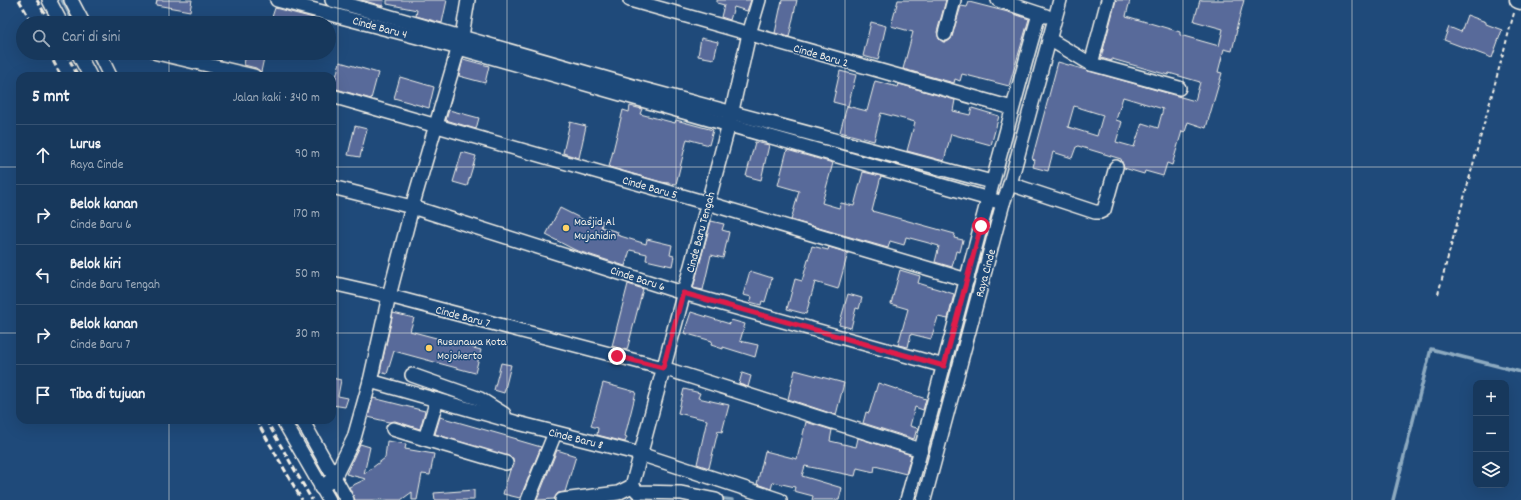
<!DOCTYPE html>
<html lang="id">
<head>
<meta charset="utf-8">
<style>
  :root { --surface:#17385c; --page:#244365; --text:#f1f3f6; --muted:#9eacbb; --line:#365272 }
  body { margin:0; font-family:Dekko,sans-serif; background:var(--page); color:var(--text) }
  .controls { position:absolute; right:12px; bottom:12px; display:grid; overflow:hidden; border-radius:8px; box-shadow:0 4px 16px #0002 }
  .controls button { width:36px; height:36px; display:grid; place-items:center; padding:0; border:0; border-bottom:1px solid var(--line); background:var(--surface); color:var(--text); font:20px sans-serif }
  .stop { position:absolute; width:12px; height:12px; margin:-9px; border:3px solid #e11d48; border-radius:50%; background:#fff }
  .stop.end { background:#e11d48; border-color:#fff; box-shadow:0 1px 4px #0008 }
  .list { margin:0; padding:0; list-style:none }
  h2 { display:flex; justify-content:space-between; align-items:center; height:52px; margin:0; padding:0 16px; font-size:17px }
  h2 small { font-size:13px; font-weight:400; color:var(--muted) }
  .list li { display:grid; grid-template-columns:26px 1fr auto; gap:12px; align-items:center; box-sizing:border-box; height:60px; padding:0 16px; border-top:1px solid var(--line) }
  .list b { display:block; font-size:15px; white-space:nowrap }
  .list p { margin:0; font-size:13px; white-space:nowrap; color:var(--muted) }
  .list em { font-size:13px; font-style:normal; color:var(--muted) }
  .icon { flex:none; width:22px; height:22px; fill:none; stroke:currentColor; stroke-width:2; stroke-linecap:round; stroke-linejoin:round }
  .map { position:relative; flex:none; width:1521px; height:500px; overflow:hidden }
  .search { position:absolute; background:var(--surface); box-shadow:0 4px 16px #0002; left:16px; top:16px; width:320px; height:44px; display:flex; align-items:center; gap:10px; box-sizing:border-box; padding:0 14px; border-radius:22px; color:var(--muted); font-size:15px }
  .panel { position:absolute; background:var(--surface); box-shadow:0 4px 16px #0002; left:16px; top:72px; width:320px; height:352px; border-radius:12px }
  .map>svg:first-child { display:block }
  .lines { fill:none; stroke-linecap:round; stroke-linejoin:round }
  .stream { stroke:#8daac0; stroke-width:3.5 }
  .building { fill:#596b9a; stroke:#f4f1e8; fill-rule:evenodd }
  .minor-casing { stroke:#f4f1e8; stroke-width:16 }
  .major-casing { stroke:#f4f1e8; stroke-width:19 }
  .path { stroke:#f4f1e8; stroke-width:2; stroke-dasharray:4 3; stroke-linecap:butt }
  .minor { stroke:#1f4a7a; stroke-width:13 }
  .major { stroke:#1f4a7a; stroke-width:16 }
  .rail { stroke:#f4f1e8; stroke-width:3; stroke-dasharray:6 3; stroke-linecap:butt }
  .route { stroke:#e11d48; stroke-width:5 }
  .grid { fill:none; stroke:#f4f1e8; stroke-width:1; stroke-opacity:0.55 }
  .poi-dot { fill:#ffd166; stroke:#1f4a7a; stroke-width:1.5 }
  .labels { text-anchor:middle; stroke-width:3; stroke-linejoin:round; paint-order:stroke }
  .street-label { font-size:12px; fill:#f4f1e8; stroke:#1f4a7a }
  .poi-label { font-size:12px; fill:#f4f1e8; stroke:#1f4a7a; text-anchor:start }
</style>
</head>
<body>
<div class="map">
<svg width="1521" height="500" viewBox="0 0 1521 500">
  <rect width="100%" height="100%" fill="#1f4a7a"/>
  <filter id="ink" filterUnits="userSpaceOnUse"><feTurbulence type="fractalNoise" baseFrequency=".025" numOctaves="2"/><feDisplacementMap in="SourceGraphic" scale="8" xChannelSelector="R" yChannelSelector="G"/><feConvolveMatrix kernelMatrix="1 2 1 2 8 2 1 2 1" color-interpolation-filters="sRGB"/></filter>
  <g filter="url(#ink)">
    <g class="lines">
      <g class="stream">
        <polyline points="62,0 74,23"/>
        <polyline points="91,53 99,68"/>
        <polyline points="295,420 324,472"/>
        <polyline points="718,498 732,500"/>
        <polyline points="628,500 641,497"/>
        <polyline points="1393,500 1431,349 1521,372"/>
      </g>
    </g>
    <g class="building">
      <polygon points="157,0 192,0 190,11 156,5"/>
      <polygon points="361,0 384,0 383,6"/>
      <polygon points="387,0 447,0 442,23 416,16 417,10 387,4"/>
      <polygon points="717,0 751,0 747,11 734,7 730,20 721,17 724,5 717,3"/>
      <polygon points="782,0 797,0 789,37 775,33"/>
      <polygon points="898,0 946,0 937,32 939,39 943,42 947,42 951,39 961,6 967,7 969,2 1008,12 1029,19 1009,86 962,74 960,81 955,79 954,83 903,69 913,32 891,26"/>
      <path d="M1116,0H1130L1126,16L1180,32V35L1219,46L1223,29L1194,21L1200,0H1244L1236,30H1237L1232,51L1224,49L1218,72L1222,73L1206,128L1188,122L1185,132L1182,131L1172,165L1167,163L1163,176L1145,171L1144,174L1124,168L1121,159L1078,146L1077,147H1076L1072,158L1053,152L1048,171L1033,167L1035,160L1032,159L1058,62L1195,101L1200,82L1169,73L1168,75L1112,59V61L1101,58ZM1123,97L1163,109L1158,128L1142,123L1134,147L1116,142L1122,122L1116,120ZM1074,106L1103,115L1097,136L1068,127Z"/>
      <polygon points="275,8 321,20 320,23 270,23"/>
      <polygon points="1467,15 1486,22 1486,24 1502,30 1492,58 1444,40 1449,27 1461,32"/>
      <polygon points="871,22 886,26 878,60 863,56"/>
      <polygon points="701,38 718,42 714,59 698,56"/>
      <polygon points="246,53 265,53 261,72 256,68 244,65"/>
      <polygon points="463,59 489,66 485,83 459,76"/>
      <polygon points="340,62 378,73 371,99 333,88"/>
      <polygon points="840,71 856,75 848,106 833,102"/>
      <polygon points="400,77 434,87 429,108 394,98"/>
      <polygon points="875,81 898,87 899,84 955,100 953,111 970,115 972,108 999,116 991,145 951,134 944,161 907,151 915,122 881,113 874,141 840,132 847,106 867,111"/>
      <polygon points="630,106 642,109 640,114 675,123 676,120 713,130 709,145 687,139 676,184 661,182 609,167 623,110 629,112"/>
      <polygon points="449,110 479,118 476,129 446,120"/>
      <polygon points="570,122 586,126 579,158 563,153"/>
      <polygon points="355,126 367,129 360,157 348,155"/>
      <polygon points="755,142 769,145 761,180 746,176"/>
      <polygon points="787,150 833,163 822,203 839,208 841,203 854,206 863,172 881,176 872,211 955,234 954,238 963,240 960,252 956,251 952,267 935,262 939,246 925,242 906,237 904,245 890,241 888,248 791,220 799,191 778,185"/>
      <polygon points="462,152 476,156 467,186 453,182"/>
      <polygon points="560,208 588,222 589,217 603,221 601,227 618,232 617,235 646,244 647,239 672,245 670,255 674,256 672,266 646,260 647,254 630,250 625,266 575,250 546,235"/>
      <polygon points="711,221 724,224 722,230 729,232 723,258 711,255 703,290 693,288"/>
      <polygon points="812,246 828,250 829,247 848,253 838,289 815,282 806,314 787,309 795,279 802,281"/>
      <polygon points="900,270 920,276 918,283 954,294 948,319 938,317 931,339 911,334 908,347 898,345 908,309 891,304"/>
      <polygon points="750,271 772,278 765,302 762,301 761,305 750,302 752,297 743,295"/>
      <polygon points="628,284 643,289 627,350 612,346"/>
      <polygon points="848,294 862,298 859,309 856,308 851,328 839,325"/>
      <polygon points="691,312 730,324 731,320 745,324 740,341 758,345 755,357 723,347 723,349 711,345 712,341 684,333"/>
      <polygon points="393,313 414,318 410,331 481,350 475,373 394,351 387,374 380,372"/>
      <polygon points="501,363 511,365 504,393 494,390"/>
      <polygon points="795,370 844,383 836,415 788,399"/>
      <polygon points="742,373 751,376 748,387 739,384"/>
      <polygon points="332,378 341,380 338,396 348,398 345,407 332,405"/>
      <polygon points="603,383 636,392 625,436 627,437 625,442 597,435 598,428 591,426"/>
      <polygon points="878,383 926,399 923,410 915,407 910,426 917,428 914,439 863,423 866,412 869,413"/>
      <polygon points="684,389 700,393 698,398 729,405 722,432 718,431 709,468 697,464 707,420 678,413"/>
      <polygon points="373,398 425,411 420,429 395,421 389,422 368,417"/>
      <polygon points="440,417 517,439 517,440 541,447 520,498 503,494 510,470 514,465 513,458 435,434"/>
      <polygon points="806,422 832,430 830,441 856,447 858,438 911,455 906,474 875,466 874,472 857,468 855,476 805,466 802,476 842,488 839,500 812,500 813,496 794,491 795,487 773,482 771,489 757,484 765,451 797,459"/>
      <polygon points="387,441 406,444 405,449 434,454 430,475 422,474 417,500 412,500 412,492 401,500 355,500 349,487 366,479 346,474 360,444 370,447 364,474 385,458"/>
      <polygon points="557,450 576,456 565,492 558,493 554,499 537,500"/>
      <polygon points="474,490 474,500 435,500 434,493"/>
    </g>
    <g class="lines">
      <g class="minor-casing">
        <g id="minor">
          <polyline points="49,0 61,23"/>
          <polyline points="71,0 83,23"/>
          <polyline points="277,0 459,48 1003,203"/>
          <polyline points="332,0 643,89 992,182"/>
          <polyline points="630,0 1012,108"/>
          <polyline points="998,0 1046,16"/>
          <polyline points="945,34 954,0"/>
          <polyline points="1049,39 1091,64 1179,88"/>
          <polyline points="78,53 90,76"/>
          <polyline points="99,53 110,76"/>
          <polyline points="157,53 254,76"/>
          <polyline points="1091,64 1108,0"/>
          <polyline points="332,96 707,203 967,280"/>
          <polyline points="1010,184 1095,212 1100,212 1104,210 1116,167"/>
          <polyline points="332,187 412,207 683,293 944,366"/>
          <polyline points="332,283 389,296 663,368 921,450"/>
          <polyline points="412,375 480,399 504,414"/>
          <polyline points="370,381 518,423 640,454 780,500"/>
          <polyline points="283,420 329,500"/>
          <polyline points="302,420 347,500"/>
          <polyline points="393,429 425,439 437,400"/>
          <polyline points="425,439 506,463"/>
          <polyline points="632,486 638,492 681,493 716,500"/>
          <polyline points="321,488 334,478 354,438 370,381 389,296 412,207 462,36 468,0"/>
          <polyline points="528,500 555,433"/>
          <polyline points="562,500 618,493 632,486 729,124 749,34 759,0"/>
          <path d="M907,500C952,338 993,175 1039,14"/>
          <polyline points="924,500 1003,203 1010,184 1060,0"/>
        </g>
      </g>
      <g class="major-casing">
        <polyline id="major" points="1518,0 1521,1"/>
      </g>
      <polyline class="path" points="1438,294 1514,13"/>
      <use href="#minor" class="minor"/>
      <use href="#major" class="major"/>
      <g class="rail">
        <polyline points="19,0 32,23"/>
        <polyline points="37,0 50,23"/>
        <polyline points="49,53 61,76"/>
        <polyline points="66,53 78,76"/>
        <polyline points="256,420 302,500"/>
        <polyline points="266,420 312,500"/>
      </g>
    </g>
  </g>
  <g class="lines" filter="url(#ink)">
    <polyline class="route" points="617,356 663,368 683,293 944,366 981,226"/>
  </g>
  <path class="grid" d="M169,0V23M338,0V500M507,0V500M676,0V500M845,0V500M1014,0V500M1183,0V500M1352,0V500M169,53V76M0,167H20M332,167H1521M0,333H20M332,333H1521M169,420V500"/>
  <g class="poi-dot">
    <circle cx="566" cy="228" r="4"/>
    <circle cx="429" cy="348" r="4"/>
  </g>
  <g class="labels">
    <g class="street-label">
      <text transform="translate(380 27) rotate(15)" y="4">Cinde Baru 4</text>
      <text transform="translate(821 55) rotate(16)" y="4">Cinde Baru 2</text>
      <text transform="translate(650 187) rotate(16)" y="4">Cinde Baru 5</text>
      <text transform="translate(700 232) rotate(-75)" y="4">Cinde Baru Tengah</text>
      <text transform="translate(985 273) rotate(-75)" y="4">Raya Cinde</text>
      <text transform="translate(638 278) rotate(18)" y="4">Cinde Baru 6</text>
      <text transform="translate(463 316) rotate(15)" y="4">Cinde Baru 7</text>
      <text transform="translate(576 438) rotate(14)" y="4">Cinde Baru 8</text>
    </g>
    <g class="poi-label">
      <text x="574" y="225">Masjid Al<tspan x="574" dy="14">Mujahidin</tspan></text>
      <text x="437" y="345">Rusunawa Kota<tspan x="437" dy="14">Mojokerto</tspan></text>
    </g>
  </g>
</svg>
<div class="controls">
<button>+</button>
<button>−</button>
<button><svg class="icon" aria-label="layers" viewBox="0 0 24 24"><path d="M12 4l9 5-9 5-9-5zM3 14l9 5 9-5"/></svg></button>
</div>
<div class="stop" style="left:981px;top:226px"></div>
<div class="stop end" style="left:617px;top:356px"></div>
<div class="search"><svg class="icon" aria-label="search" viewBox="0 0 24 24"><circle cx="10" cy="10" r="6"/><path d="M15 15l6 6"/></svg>Cari di sini</div>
<section class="panel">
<h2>5 mnt<small>Jalan kaki · 340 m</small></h2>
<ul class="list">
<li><svg class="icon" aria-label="ahead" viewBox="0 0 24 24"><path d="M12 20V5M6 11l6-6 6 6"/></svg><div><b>Lurus</b><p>Raya Cinde</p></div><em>90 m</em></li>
<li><svg class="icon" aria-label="right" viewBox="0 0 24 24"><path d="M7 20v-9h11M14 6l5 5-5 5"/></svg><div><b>Belok kanan</b><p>Cinde Baru 6</p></div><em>170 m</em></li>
<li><svg class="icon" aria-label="left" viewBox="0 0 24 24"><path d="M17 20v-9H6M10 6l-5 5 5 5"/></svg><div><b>Belok kiri</b><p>Cinde Baru Tengah</p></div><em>50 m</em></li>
<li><svg class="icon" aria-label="right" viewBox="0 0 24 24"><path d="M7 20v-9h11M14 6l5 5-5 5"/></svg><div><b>Belok kanan</b><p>Cinde Baru 7</p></div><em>30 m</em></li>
<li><svg class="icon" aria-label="arrive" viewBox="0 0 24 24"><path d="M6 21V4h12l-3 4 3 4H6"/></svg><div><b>Tiba di tujuan</b></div></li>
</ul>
</section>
</div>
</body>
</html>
